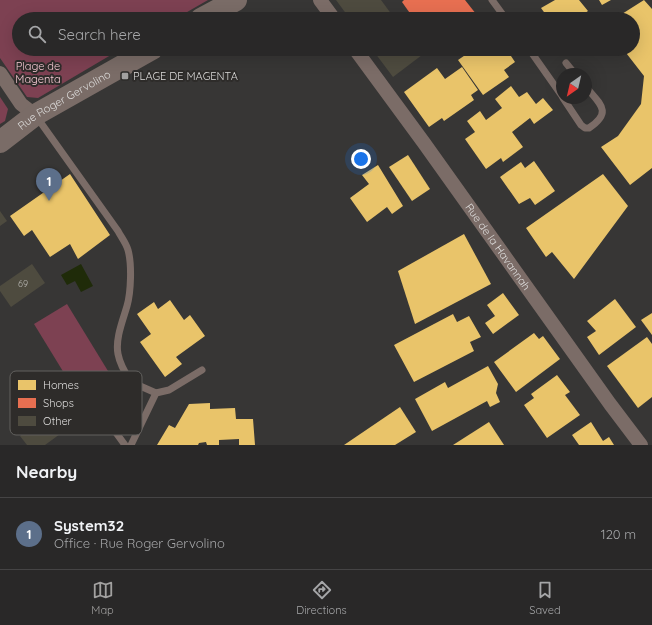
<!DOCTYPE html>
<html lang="en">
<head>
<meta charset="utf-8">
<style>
  :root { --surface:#292828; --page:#313030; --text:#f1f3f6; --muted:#a5a6a8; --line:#454445; --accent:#a2a1a0 }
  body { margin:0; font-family:Quicksand,sans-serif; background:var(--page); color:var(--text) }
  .compass { position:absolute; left:556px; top:68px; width:36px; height:36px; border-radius:50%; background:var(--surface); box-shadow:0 4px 16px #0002; rotate:214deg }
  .you { position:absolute; left:361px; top:159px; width:14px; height:14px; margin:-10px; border:3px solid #fff; border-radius:50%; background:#1a73e8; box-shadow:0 0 0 6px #1a73e833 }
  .badge { display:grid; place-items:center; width:26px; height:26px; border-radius:50%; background:var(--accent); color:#fff; font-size:13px; font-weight:700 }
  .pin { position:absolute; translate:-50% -33px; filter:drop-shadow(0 1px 2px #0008) }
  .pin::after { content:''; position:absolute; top:21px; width:14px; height:12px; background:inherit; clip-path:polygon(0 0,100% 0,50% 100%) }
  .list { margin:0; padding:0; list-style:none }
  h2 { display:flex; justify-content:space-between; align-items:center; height:52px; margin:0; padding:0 16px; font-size:17px }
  h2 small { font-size:13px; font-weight:400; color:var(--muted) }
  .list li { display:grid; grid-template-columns:26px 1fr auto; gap:12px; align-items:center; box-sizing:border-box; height:72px; padding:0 16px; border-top:1px solid var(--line) }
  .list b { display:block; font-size:15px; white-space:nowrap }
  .list p { margin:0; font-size:13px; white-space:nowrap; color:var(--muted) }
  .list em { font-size:13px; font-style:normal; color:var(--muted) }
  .icon { flex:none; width:22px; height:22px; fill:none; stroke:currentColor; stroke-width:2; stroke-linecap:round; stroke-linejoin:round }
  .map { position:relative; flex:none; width:652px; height:445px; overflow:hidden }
  .search { position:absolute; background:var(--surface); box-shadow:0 4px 16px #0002; left:12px; right:12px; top:12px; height:44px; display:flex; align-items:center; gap:10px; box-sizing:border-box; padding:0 14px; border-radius:22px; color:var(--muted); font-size:15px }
  .sheet { height:124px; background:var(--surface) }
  nav { display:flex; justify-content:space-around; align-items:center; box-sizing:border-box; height:56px; border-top:1px solid var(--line); background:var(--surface); font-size:11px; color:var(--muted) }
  nav a { display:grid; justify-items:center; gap:2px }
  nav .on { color:var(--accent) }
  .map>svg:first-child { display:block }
  .green { fill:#7d4152 }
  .water { fill:#1f2b09 }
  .homes { fill:#e9c46a }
  .shops { fill:#e76f51 }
  .building { fill:#4e4b3f }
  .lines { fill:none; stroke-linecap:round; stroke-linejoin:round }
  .lane { stroke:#7b6c67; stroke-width:7 }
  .street { stroke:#7b6c67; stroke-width:14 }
  .primary { stroke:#7a6c67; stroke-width:22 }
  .poi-dot { fill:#a2a1a0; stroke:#2e2c2a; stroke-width:1.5 }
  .labels { text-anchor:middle; stroke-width:4; stroke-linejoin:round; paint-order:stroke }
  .number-label { font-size:9px; fill:#b8b7b3 }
  .park-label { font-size:11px; fill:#f8cbd5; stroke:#2e2c2a }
  .poi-label { font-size:11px; fill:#dcdbda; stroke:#2e2c2a; text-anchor:start }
  .street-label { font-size:11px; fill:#dcdbda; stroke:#2e2c2a }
  .key { fill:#2e2c2a; stroke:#62615f; stroke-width:1 }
  .key-label { font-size:11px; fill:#dcdbda }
</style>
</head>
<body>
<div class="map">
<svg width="652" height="445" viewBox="0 0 652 445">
  <rect width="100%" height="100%" fill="#373635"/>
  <g class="green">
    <polygon points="0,0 208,0 175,19 19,19 19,49 121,49 38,98 27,97 0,58"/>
    <polygon points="0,97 8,109 5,121 0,124"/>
    <polygon points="67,304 108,371 75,391 34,324"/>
  </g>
  <polygon class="water" points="81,264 93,286 81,292 75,281 67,285 61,275"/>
  <g class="homes">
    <polygon points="555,0 579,0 588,11 581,16 583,19 549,19 541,8"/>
    <polygon points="599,0 611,0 602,5"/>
    <polygon points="644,0 652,9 652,168 630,185 601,147 618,136 641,104 644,76 623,49 633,49 633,19 614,19"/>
    <polygon points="474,49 476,49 480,55 488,49 508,49 507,50 515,62 504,70 509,77 483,95 458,60"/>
    <polygon points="462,67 478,90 471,95 474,100 444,121 442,118 429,127 404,92 437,68 445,79"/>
    <polygon points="511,86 519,97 527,92 536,104 543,98 553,110 534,124 530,118 512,132 523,147 503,162 501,158 486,169 465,139 475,132 467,121 480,111 486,120 502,108 495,99"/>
    <polygon points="408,155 430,189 412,201 389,167"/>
    <polygon points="534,161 555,191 535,205 530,198 519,204 500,177 521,162 525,168"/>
    <polygon points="378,165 403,206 392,214 387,207 367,222 350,198 369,184 362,175"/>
    <polygon points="70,174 110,235 78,259 70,244 50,257 32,230 24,236 10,216"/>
    <polygon points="603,174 628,206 574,279 552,252 546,257 526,228"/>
    <polygon points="464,234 491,284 415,324 398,271"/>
    <polygon points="503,293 519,315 493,334 485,323 495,316 487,305"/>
    <polygon points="615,299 636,327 599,355 587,337 596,331 587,321"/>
    <polygon points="170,300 184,320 190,315 205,336 176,357 182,364 165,377 140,342 151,334 137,314 154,302 158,309"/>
    <polygon points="652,313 652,335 641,320"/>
    <polygon points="453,314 457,322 469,316 481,337 470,342 474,351 414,382 394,345"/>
    <polygon points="534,333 539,339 543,336 560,359 516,392 494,362"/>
    <polygon points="647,337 652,344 652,397 638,408 607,366"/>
    <polygon points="488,366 498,384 496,393 500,402 490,407 487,401 432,431 415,399 445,382 448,388"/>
    <polygon points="557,375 570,392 565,395 580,415 547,438 524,405 534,398 531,394"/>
    <polygon points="210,403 210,409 235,408 236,419 253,419 255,445 239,445 239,439 219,440 219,445 207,445 206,442 199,443 198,445 157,445 169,425 175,428 189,404"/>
    <polygon points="400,407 416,432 395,445 344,445"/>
    <polygon points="489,422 504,445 453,445"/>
    <polygon points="591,422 603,441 609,437 614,445 579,445 572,435"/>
  </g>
  <polygon class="shops" points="404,0 465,0 480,19 414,19 402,2"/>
  <g class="building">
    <polygon points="336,0 381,0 395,19 350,19"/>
    <polygon points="372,49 418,49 422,55 393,77"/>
    <polygon points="0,211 7,221 0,226"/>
    <polygon points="32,264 45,283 11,307 0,291 0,286"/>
    <polygon points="69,401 82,418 45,445 27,445 20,436"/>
  </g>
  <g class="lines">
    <g class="lane">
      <polyline points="492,0 506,19"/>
      <polyline points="529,49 562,96"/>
      <polyline points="566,63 575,74"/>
      <path d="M563,98L581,125L585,128H589C613,112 600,104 586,87"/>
      <path d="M36,116L118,231C121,237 126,243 128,250C132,264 131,292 127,306C123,320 115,339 118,354C120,365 125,373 131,382"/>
      <polyline points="125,445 114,430 118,414 131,382 156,393"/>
      <polyline points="131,445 156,393 169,390 202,370"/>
    </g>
    <g class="street">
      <polyline points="320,0 334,19"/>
      <path id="s1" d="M355,49L424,143L610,404L641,445"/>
      <polyline points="0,73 21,104 35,115"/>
    </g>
    <g class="primary">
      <polyline points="201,19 236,0"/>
      <path id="s2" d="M0,142L35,115L152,49"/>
    </g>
  </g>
  <rect class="poi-dot" x="121" y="72" width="8" height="8" rx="2"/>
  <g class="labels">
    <g class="number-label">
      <text x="23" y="287">69</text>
    </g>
    <g class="park-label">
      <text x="38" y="70">Plage de<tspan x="38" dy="13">Magenta</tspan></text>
    </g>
    <g class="poi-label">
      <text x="133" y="80">PLAGE DE MAGENTA</text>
    </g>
    <g class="street-label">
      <text dy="4" stroke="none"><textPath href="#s2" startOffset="77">Rue Roger Gervolino</textPath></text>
      <text dy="4" stroke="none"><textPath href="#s1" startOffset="244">Rue de la Havannah</textPath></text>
    </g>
  </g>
  <rect x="10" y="371" width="132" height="64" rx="6" class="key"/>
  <rect x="18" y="380" width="18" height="10" fill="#e9c46a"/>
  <rect x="18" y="398" width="18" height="10" fill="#e76f51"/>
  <rect x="18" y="416" width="18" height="10" fill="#4e4b3f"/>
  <g class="key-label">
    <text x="43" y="389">Homes</text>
    <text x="43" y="407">Shops</text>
    <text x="43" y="425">Other</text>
  </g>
</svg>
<svg class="compass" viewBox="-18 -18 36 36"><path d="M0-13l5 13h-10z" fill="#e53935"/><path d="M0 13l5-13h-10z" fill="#a5a6a8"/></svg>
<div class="you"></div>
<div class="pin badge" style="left:49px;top:201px;background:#5c6f8a">1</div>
<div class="search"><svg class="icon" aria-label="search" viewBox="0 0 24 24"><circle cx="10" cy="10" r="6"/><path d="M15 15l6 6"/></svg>Search here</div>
</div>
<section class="sheet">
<h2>Nearby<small></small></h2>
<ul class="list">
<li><span class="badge" style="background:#5c6f8a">1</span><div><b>System32</b><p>Office · Rue Roger Gervolino</p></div><em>120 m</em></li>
</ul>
</section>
<nav>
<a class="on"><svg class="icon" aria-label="map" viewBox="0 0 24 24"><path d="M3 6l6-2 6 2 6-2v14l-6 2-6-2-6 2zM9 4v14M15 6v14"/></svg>Map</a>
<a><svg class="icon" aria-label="directions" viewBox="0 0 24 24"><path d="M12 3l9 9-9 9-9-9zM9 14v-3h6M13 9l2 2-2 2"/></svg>Directions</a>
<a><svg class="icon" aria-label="saved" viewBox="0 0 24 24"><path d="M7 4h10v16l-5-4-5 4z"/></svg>Saved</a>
</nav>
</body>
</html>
